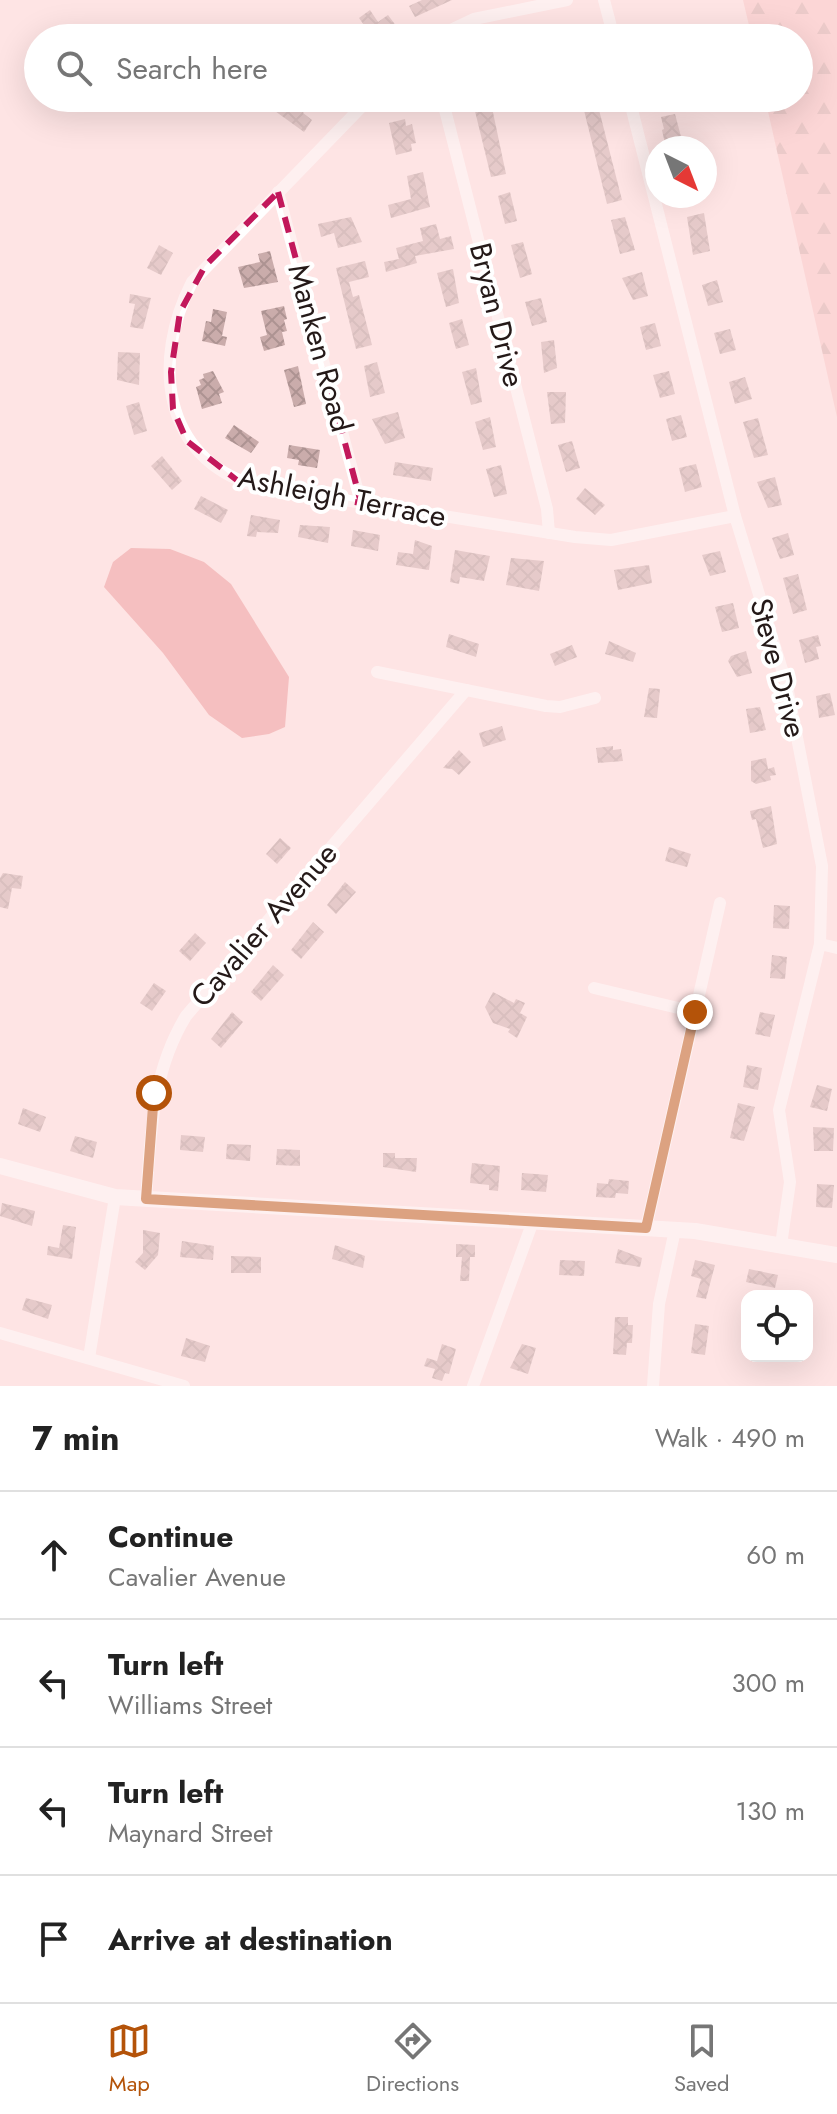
<!DOCTYPE html>
<html lang="en">
<head>
<meta charset="utf-8">
<style>
  :root { --surface:#fff; --page:#f6f6f6; --text:#222; --muted:#767676; --line:#e0e0e0; --accent:#b45309 }
  body { margin:0; font-family:Jost,sans-serif; background:var(--page); color:var(--text) }
  .controls { position:absolute; right:24px; bottom:24px; display:grid; overflow:hidden; border-radius:16px; box-shadow:0 8px 32px #0002 }
  .controls button { width:72px; height:72px; display:grid; place-items:center; padding:0; border:0; border-bottom:2px solid var(--line); background:var(--surface); color:var(--text); font:40px sans-serif }
  .compass { position:absolute; left:645px; top:136px; width:72px; height:72px; border-radius:50%; background:var(--surface); box-shadow:0 8px 32px #0002; rotate:138deg }
  .stop { position:absolute; width:24px; height:24px; margin:-18px; border:6px solid #b45309; border-radius:50%; background:#fff }
  .stop.end { background:#b45309; border-color:#fff; box-shadow:0 2px 8px #0008 }
  .list { margin:0; padding:0; list-style:none }
  h2 { display:flex; justify-content:space-between; align-items:center; height:104px; margin:0; padding:0 32px; font-size:34px }
  h2 small { font-size:26px; font-weight:400; color:var(--muted) }
  .list li { display:grid; grid-template-columns:52px 1fr auto; gap:24px; align-items:center; box-sizing:border-box; height:128px; padding:0 32px; border-top:2px solid var(--line) }
  .list b { display:block; font-size:30px; white-space:nowrap }
  .list p { margin:0; font-size:26px; white-space:nowrap; color:var(--muted) }
  .list em { font-size:26px; font-style:normal; color:var(--muted) }
  .icon { flex:none; width:44px; height:44px; fill:none; stroke:currentColor; stroke-width:2; stroke-linecap:round; stroke-linejoin:round }
  .map { position:relative; flex:none; width:837px; height:1386px; overflow:hidden }
  .search { position:absolute; background:var(--surface); box-shadow:0 8px 32px #0002; left:24px; right:24px; top:24px; height:88px; display:flex; align-items:center; gap:20px; box-sizing:border-box; padding:0 28px; border-radius:44px; color:var(--muted); font-size:30px }
  .sheet { height:616px; background:var(--surface) }
  nav { display:flex; justify-content:space-around; align-items:center; box-sizing:border-box; height:112px; border-top:2px solid var(--line); background:var(--surface); font-size:22px; color:var(--muted) }
  nav a { display:grid; justify-items:center; gap:4px }
  nav .on { color:var(--accent) }
  .map>svg:first-child { display:block }
  .forest { fill:url(#forest-firs) }
  .water { fill:#eb9394 }
  .building { fill:url(#building-cross-hatch) }
  .lines { fill:none; stroke-linecap:round; stroke-linejoin:round }
  .minor { stroke:#fff; stroke-width:12 }
  .tertiary { stroke:#fff; stroke-width:16 }
  .route { stroke:#b45309; stroke-width:10 }
  .marked { fill:none; stroke:#c2185b; stroke-width:6; stroke-dasharray:16 10; stroke-linejoin:round }
  .labels { text-anchor:middle; stroke-width:8; stroke-linejoin:round; paint-order:stroke }
  .street-label { font-size:30px; fill:#241918; stroke:#fff }
</style>
</head>
<body>
<div class="map">
<svg width="837" height="1386" viewBox="0 0 837 1386">
  <defs>
    <pattern id="forest-firs" width="22" height="20" patternUnits="userSpaceOnUse" patternTransform="scale(2)"><rect width="22" height="20" fill="#fac6c5"/><path d="M5 1l3.5 6h-7zM16 11l3.5 6h-7z" fill="#d6aaa8"/></pattern>
    <pattern id="building-cross-hatch" width="8" height="8" patternUnits="userSpaceOnUse" patternTransform="scale(2)"><rect width="8" height="8" fill="#caacab"/><path d="M0 0l8 8M0 8l8-8" fill="none" stroke="#ad9392"/></pattern>
  </defs>
  <rect width="100%" height="100%" fill="#fee4e4"/>
  <polygon class="forest" points="743,0 837,0 837,417 765,98 799,98 799,38 752,38"/>
  <polygon class="water" points="131,548 170,549 204,562 231,584 289,677 285,727 269,734 242,738 209,715 163,653 104,587 113,562"/>
  <g class="building">
    <polygon points="422,0 452,0 415,17 409,6"/>
    <polygon points="370,10 378,22 388,15 397,27 384,38 373,38 359,18"/>
    <polygon points="257,98 275,98 283,104 287,98 314,98 303,113 312,120 304,132"/>
    <polygon points="581,98 596,98 622,200 607,204"/>
    <polygon points="491,103 506,174 491,177 474,107"/>
    <polygon points="675,114 684,148 666,148 662,130 664,129 661,117"/>
    <polygon points="405,119 406,126 412,124 416,143 411,144 412,151 396,155 389,123"/>
    <polygon points="423,172 430,207 391,218 388,205 411,199 407,176"/>
    <polygon points="510,192 517,221 505,224 498,196"/>
    <polygon points="704,213 710,251 693,255 687,217"/>
    <polygon points="351,217 362,242 338,248 334,233 321,237 318,224"/>
    <polygon points="625,217 635,250 620,254 611,220"/>
    <polygon points="436,224 440,239 451,236 454,249 415,256 417,263 386,272 384,262 399,259 396,248 423,241 420,228"/>
    <polygon points="523,242 532,274 520,278 511,245"/>
    <polygon points="159,245 173,253 161,275 147,268"/>
    <polygon points="270,251 278,282 244,288 238,267 260,262 258,254"/>
    <polygon points="365,261 369,277 349,282 353,297 359,295 372,345 356,349 336,268"/>
    <polygon points="453,269 459,303 446,307 437,273"/>
    <polygon points="642,272 648,296 633,300 622,278"/>
    <polygon points="717,280 723,302 708,306 702,285"/>
    <polygon points="130,294 151,298 143,329 130,327 135,304 129,303"/>
    <polygon points="541,298 547,322 532,326 525,302"/>
    <polygon points="284,306 287,319 284,320 287,331 282,332 285,345 264,351 260,337 267,335 261,311"/>
    <polygon points="213,309 227,312 222,336 227,337 225,346 202,341 206,321 211,322"/>
    <polygon points="462,319 469,345 456,349 449,323"/>
    <polygon points="655,323 661,346 646,350 640,327"/>
    <polygon points="730,329 736,350 720,354 714,333"/>
    <polygon points="554,340 557,368 544,373 541,342"/>
    <polygon points="118,352 140,353 139,385 117,380"/>
    <polygon points="377,362 385,393 370,397 364,366"/>
    <polygon points="298,366 306,404 294,407 284,370"/>
    <polygon points="476,368 482,402 471,405 462,372"/>
    <polygon points="213,371 224,392 219,394 222,403 202,409 196,387 201,385 199,380 204,378 203,374"/>
    <polygon points="669,371 675,394 660,398 653,375"/>
    <polygon points="745,377 752,399 735,404 729,382"/>
    <polygon points="547,392 566,392 565,423 551,424"/>
    <polygon points="139,402 147,431 134,435 126,406"/>
    <polygon points="398,412 405,438 385,444 372,419"/>
    <polygon points="681,415 687,437 672,441 666,419"/>
    <polygon points="490,417 496,447 483,450 475,422"/>
    <polygon points="758,418 768,455 754,458 743,422"/>
    <polygon points="234,425 259,442 251,453 225,438"/>
    <polygon points="572,441 580,468 566,472 558,445"/>
    <polygon points="289,445 320,450 317,468 298,465 299,460 287,458"/>
    <polygon points="162,456 182,481 172,490 151,466"/>
    <polygon points="395,462 433,468 431,481 393,475"/>
    <polygon points="696,464 702,487 685,492 679,468"/>
    <polygon points="501,465 507,494 494,497 486,469"/>
    <polygon points="775,477 782,505 768,508 757,482"/>
    <polygon points="585,488 605,505 595,515 576,499"/>
    <polygon points="201,496 228,510 221,523 194,509"/>
    <polygon points="251,515 280,520 278,533 257,532 256,537 247,536"/>
    <polygon points="300,525 330,527 328,543 298,537"/>
    <polygon points="353,530 380,535 378,551 351,546"/>
    <polygon points="788,533 794,555 780,559 772,538"/>
    <polygon points="415,540 432,546 429,570 396,565 398,552 413,554"/>
    <polygon points="455,550 490,556 484,581 460,577 459,584 450,582"/>
    <polygon points="720,551 726,572 710,576 702,555"/>
    <polygon points="511,558 544,561 539,591 506,585"/>
    <polygon points="649,565 652,583 618,590 614,570"/>
    <polygon points="798,574 807,610 793,614 783,578"/>
    <polygon points="733,603 739,628 722,632 715,607"/>
    <polygon points="449,634 479,644 476,657 446,647"/>
    <polygon points="818,635 821,646 816,647 819,659 805,663 799,640"/>
    <polygon points="609,641 636,653 633,662 605,654"/>
    <polygon points="572,645 577,657 555,666 550,654"/>
    <polygon points="746,651 752,673 737,677 728,661 731,656"/>
    <polygon points="649,688 660,689 657,718 644,717"/>
    <polygon points="830,693 835,715 819,718 816,696"/>
    <polygon points="760,707 766,730 750,733 746,709"/>
    <polygon points="502,726 506,740 483,747 479,733"/>
    <polygon points="613,746 613,750 621,749 623,761 598,763 596,748"/>
    <polygon points="459,750 471,762 459,775 452,769 443,768"/>
    <polygon points="766,758 768,769 774,767 776,775 770,776 771,780 756,784 751,781 751,761"/>
    <polygon points="771,806 777,844 763,848 756,819 752,820 750,811"/>
    <polygon points="280,838 291,848 277,864 266,854"/>
    <polygon points="669,847 691,854 687,867 665,861"/>
    <polygon points="3,873 23,876 21,889 12,888 8,909 0,907 0,878"/>
    <polygon points="345,882 356,892 336,914 327,905"/>
    <polygon points="774,905 790,906 789,929 773,928"/>
    <polygon points="313,922 324,932 301,959 291,950"/>
    <polygon points="195,933 206,943 190,961 179,951"/>
    <polygon points="772,955 787,957 785,979 770,978"/>
    <polygon points="273,965 284,975 261,1001 251,992"/>
    <polygon points="154,983 166,991 152,1011 140,1003"/>
    <polygon points="493,992 514,1003 516,999 525,1003 520,1013 527,1017 517,1038 508,1032 510,1029 493,1023 485,1007"/>
    <polygon points="232,1012 243,1022 221,1048 211,1039"/>
    <polygon points="760,1012 775,1015 770,1037 755,1034"/>
    <polygon points="747,1065 762,1068 758,1090 743,1087"/>
    <polygon points="817,1085 832,1089 827,1111 810,1107"/>
    <polygon points="738,1103 755,1107 744,1141 730,1138"/>
    <polygon points="23,1108 46,1117 40,1132 18,1124"/>
    <polygon points="813,1127 834,1128 833,1151 814,1151"/>
    <polygon points="181,1135 205,1137 203,1152 180,1150"/>
    <polygon points="75,1136 97,1142 93,1158 70,1151"/>
    <polygon points="227,1144 251,1145 250,1161 226,1159"/>
    <polygon points="277,1149 300,1150 300,1166 276,1165"/>
    <polygon points="383,1153 395,1153 395,1158 417,1158 416,1172 383,1167"/>
    <polygon points="472,1163 500,1166 498,1191 489,1190 489,1185 470,1183"/>
    <polygon points="522,1173 548,1175 546,1192 521,1190"/>
    <polygon points="609,1179 629,1181 628,1194 616,1193 615,1198 596,1197 597,1183 608,1184"/>
    <polygon points="817,1184 834,1185 832,1208 816,1207"/>
    <polygon points="2,1203 35,1211 32,1226 0,1216"/>
    <polygon points="63,1225 76,1227 72,1259 47,1255 48,1246 59,1248"/>
    <polygon points="143,1230 160,1233 158,1255 145,1270 135,1262 143,1253"/>
    <polygon points="182,1241 214,1246 213,1260 180,1257"/>
    <polygon points="456,1244 475,1245 475,1257 470,1257 469,1281 460,1281 462,1257 456,1257"/>
    <polygon points="335,1245 365,1256 363,1268 332,1259"/>
    <polygon points="618,1249 642,1258 640,1267 615,1263"/>
    <polygon points="231,1256 261,1257 261,1273 231,1273"/>
    <polygon points="560,1260 585,1261 584,1276 559,1275"/>
    <polygon points="695,1260 715,1265 706,1299 696,1297 701,1279 691,1276"/>
    <polygon points="749,1269 778,1275 775,1288 746,1282"/>
    <polygon points="26,1298 52,1305 48,1319 22,1310"/>
    <polygon points="615,1317 628,1317 628,1325 633,1325 632,1343 627,1343 626,1355 613,1354"/>
    <polygon points="695,1324 709,1326 705,1355 691,1353"/>
    <polygon points="186,1338 210,1346 205,1362 181,1356"/>
    <polygon points="442,1344 456,1349 449,1374 445,1373 442,1381 432,1378 435,1369 424,1366 427,1358 437,1361"/>
    <polygon points="522,1344 536,1348 528,1374 510,1368"/>
  </g>
  <g class="lines">
    <g class="minor">
      <polyline points="604,0 614,38"/>
      <polyline points="434,38 474,19 567,0"/>
      <path d="M370,98L192,282C152,360 161,458 256,486L575,537L611,540L735,516"/>
      <polyline points="442,98 547,509 549,533"/>
      <polyline points="629,98 735,516 787,686 822,866 820,944 779,1110 790,1182 781,1245"/>
      <polyline points="278,192 361,503"/>
      <polyline points="377,672 546,706 560,707 595,698"/>
      <polyline points="820,944 837,948"/>
      <polyline points="594,988 695,1012"/>
      <path d="M146,1199C151,1135 151,1073 186,1016L466,690"/>
      <polyline points="646,1228 720,903"/>
      <polyline points="0,1333 184,1386"/>
      <polyline points="89,1358 115,1197"/>
      <polyline points="473,1386 533,1221"/>
      <polyline points="653,1386 659,1304 675,1230"/>
    </g>
    <polyline class="tertiary" points="0,1166 115,1197 695,1231 837,1255"/>
  </g>
  <g class="lines">
    <polyline class="route" points="154,1093 146,1199 646,1228 695,1012"/>
  </g>
  <path d="M0 0H837V1386H0ZM278,192L361,503L238,481L187,441L173,409L171,372L180,312L205,266Z" fill="#fee4e4" fill-opacity=".55" fill-rule="evenodd"/>
  <path class="marked" d="M278,192L361,503L238,481L187,441L173,409L171,372L180,312L205,266Z"/>
  <g class="labels">
    <g class="street-label">
      <text transform="translate(497 315) rotate(76)" y="10">Bryan Drive</text>
      <text transform="translate(320 348) rotate(75)" y="10">Manken Road</text>
      <text transform="translate(342 497) rotate(11)" y="10">Ashleigh Terrace</text>
      <text transform="translate(778 668) rotate(75)" y="10">Steve Drive</text>
      <text transform="translate(264 925) rotate(-49)" y="10">Cavalier Avenue</text>
    </g>
  </g>
</svg>
<div class="controls">
<button><svg class="icon" aria-label="locate" viewBox="0 0 24 24"><circle cx="12" cy="12" r="6"/><path d="M12 2v4M12 18v4M2 12h4M18 12h4"/></svg></button>
</div>
<svg class="compass" viewBox="-18 -18 36 36"><path d="M0-13l5 13h-10z" fill="#e53935"/><path d="M0 13l5-13h-10z" fill="#767676"/></svg>
<div class="stop" style="left:154px;top:1093px"></div>
<div class="stop end" style="left:695px;top:1012px"></div>
<div class="search"><svg class="icon" aria-label="search" viewBox="0 0 24 24"><circle cx="10" cy="10" r="6"/><path d="M15 15l6 6"/></svg>Search here</div>
</div>
<section class="sheet">
<h2>7 min<small>Walk · 490 m</small></h2>
<ul class="list">
<li><svg class="icon" aria-label="ahead" viewBox="0 0 24 24"><path d="M12 20V5M6 11l6-6 6 6"/></svg><div><b>Continue</b><p>Cavalier Avenue</p></div><em>60 m</em></li>
<li><svg class="icon" aria-label="left" viewBox="0 0 24 24"><path d="M17 20v-9H6M10 6l-5 5 5 5"/></svg><div><b>Turn left</b><p>Williams Street</p></div><em>300 m</em></li>
<li><svg class="icon" aria-label="left" viewBox="0 0 24 24"><path d="M17 20v-9H6M10 6l-5 5 5 5"/></svg><div><b>Turn left</b><p>Maynard Street</p></div><em>130 m</em></li>
<li><svg class="icon" aria-label="arrive" viewBox="0 0 24 24"><path d="M6 21V4h12l-3 4 3 4H6"/></svg><div><b>Arrive at destination</b></div></li>
</ul>
</section>
<nav>
<a class="on"><svg class="icon" aria-label="map" viewBox="0 0 24 24"><path d="M3 6l6-2 6 2 6-2v14l-6 2-6-2-6 2zM9 4v14M15 6v14"/></svg>Map</a>
<a><svg class="icon" aria-label="directions" viewBox="0 0 24 24"><path d="M12 3l9 9-9 9-9-9zM9 14v-3h6M13 9l2 2-2 2"/></svg>Directions</a>
<a><svg class="icon" aria-label="saved" viewBox="0 0 24 24"><path d="M7 4h10v16l-5-4-5 4z"/></svg>Saved</a>
</nav>
</body>
</html>
